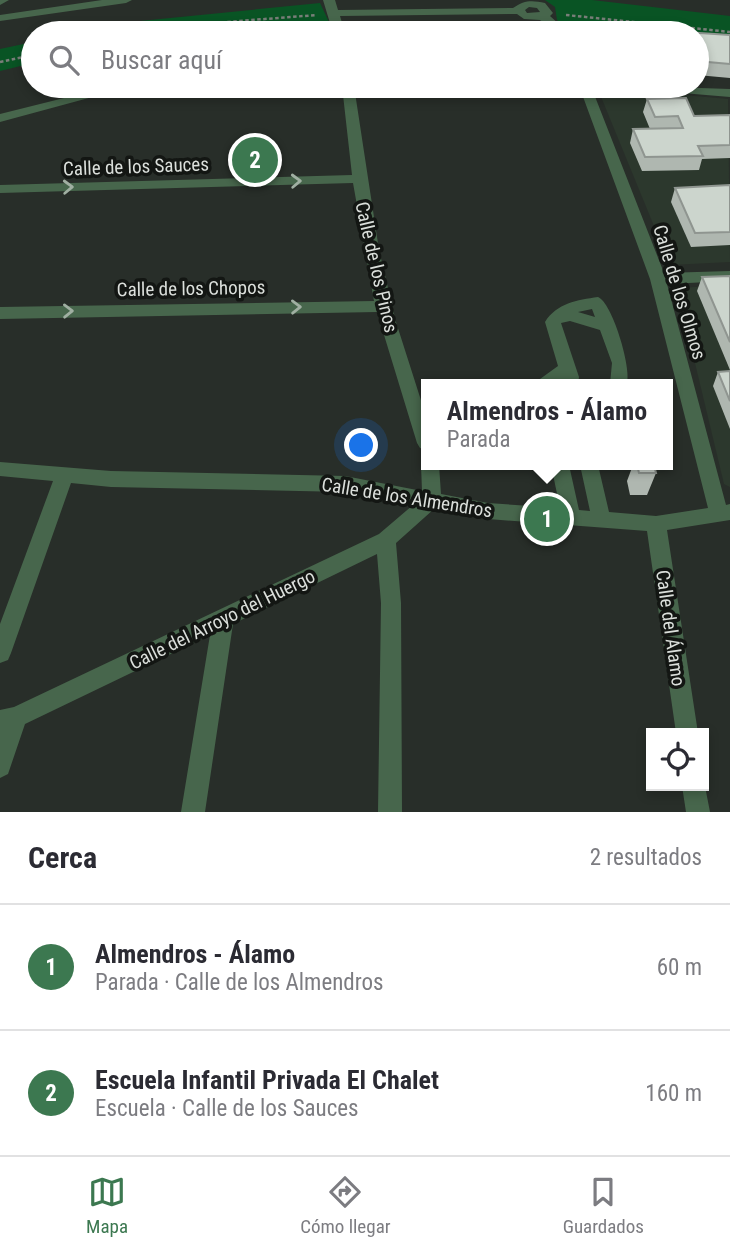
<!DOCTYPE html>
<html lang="es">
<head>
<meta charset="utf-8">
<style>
  :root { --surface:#fff; --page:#f2f2f3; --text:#2b2b33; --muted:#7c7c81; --line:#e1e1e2; --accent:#3c7850 }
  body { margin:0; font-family:"Roboto Condensed",sans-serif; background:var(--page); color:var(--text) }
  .controls { position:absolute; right:21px; bottom:21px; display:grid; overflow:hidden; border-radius:0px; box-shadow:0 4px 10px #0003 }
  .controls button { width:63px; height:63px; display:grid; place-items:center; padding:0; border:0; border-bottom:2px solid var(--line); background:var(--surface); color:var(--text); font:35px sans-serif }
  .you { position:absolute; left:362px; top:446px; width:24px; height:24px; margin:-18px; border:5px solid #fff; border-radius:50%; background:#1a73e8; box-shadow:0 0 0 10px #1a73e833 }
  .badge { display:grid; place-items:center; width:46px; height:46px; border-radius:50%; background:var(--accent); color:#fff; font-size:23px; font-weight:700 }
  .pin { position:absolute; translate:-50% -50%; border:4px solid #fff; box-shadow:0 2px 7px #0006 }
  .popup { position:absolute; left:421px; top:379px; width:252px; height:91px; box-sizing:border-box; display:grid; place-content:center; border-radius:0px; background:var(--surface); filter:drop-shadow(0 2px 5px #0005); font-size:23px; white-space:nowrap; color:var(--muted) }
  .popup b { font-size:26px; color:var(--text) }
  .popup::after { content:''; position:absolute; left:50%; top:100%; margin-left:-14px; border:14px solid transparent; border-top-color:var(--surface) }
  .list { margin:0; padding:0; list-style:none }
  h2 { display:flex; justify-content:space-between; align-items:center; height:91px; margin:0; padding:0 28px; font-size:30px }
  h2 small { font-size:23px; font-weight:400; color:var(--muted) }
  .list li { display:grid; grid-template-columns:46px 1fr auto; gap:21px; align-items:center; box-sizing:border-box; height:126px; padding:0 28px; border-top:2px solid var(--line) }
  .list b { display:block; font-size:26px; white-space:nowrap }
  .list p { margin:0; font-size:23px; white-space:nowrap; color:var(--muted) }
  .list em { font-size:23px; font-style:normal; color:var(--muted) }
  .icon { flex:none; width:38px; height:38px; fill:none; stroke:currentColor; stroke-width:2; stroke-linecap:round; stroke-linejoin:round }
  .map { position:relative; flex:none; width:730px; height:812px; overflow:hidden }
  .search { position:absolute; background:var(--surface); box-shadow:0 4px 10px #0003; left:21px; right:21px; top:21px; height:77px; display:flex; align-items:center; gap:18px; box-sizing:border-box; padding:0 24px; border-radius:38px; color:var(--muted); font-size:26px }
  .sheet { height:343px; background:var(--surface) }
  nav { display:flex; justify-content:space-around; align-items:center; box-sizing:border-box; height:98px; border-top:2px solid var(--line); background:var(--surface); font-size:19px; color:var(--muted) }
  nav a { display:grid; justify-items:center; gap:4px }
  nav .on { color:var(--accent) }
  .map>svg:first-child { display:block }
  .built { fill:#2c382d }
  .green { fill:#095424 }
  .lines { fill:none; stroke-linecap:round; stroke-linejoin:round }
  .path { stroke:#797e79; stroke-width:2.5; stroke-dasharray:3.5 2.5; stroke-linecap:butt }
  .street { fill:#47664c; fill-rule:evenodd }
  .wall { fill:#afb7b0 }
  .building { fill:#ccd5cd; stroke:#8f9590; stroke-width:2 }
  .oneway { stroke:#a0afa2 }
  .labels { text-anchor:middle; stroke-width:7; stroke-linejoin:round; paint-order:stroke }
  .street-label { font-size:19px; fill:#dbdfdb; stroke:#131613 }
</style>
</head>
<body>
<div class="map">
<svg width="730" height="812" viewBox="0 0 730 812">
  <rect width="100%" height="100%" fill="#282e29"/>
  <g class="built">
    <polygon points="597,87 728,99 730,262 670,265"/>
    <polygon points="730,285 730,487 724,484 677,288"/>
  </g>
  <g class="green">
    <polygon points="545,0 592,0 730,16 730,41 697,33 639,33 564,27 557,20 555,7"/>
    <polygon points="320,3 330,24 240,33 73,33 130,22"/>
    <polygon points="33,42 33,63 0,71 0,49"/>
  </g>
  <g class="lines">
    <g class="path">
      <polyline points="566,15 730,32"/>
      <polyline points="138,33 226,22 317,15"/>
      <polyline points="0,62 33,55"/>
    </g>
    <g class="street">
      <polygon points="0,0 9,0 0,5"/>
      <polygon points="102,0 132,0 126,3 0,21 0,15"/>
      <path d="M323,0H335L338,10L513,8C524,0 532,0 545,3L553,13L550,16L569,33H556L540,20L524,19L517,14L340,16L345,33H333ZM529,7L537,8L540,12L527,13L525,10Z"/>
      <polygon points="112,86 143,86 141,89 96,96 0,122 0,114"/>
      <polygon points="342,86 354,86 379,250 396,322 426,416 426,450 420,448 417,443 377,312 0,319 0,307 374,301 353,183 0,193 0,185 352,175"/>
      <polygon points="583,86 595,86 594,94 664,273 730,271 730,281 667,284 726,505 730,504 730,520 667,530 698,733 676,733 647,531 488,519 434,509 396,543 401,603 402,812 378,812 381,603 377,554 233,624 205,812 181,812 210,635 25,724 8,774 0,778 0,710 14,707 379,534 413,505 345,492 111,487 71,483 11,653 8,660 0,663 0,624 53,481 0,476 0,462 111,471 345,476 422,491 421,465 426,459 426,465 439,465 441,494 488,503 560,508 551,465 569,465 579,510 590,511 580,465 598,465 609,512 656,516 708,508 650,279 582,94"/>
      <polygon points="640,86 730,89 730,97 646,90"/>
      <path d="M598,297C612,302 632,368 627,384H610L612,363L600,330L570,321L561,323L579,377L578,384H538L540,379L558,366L545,322C557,303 577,300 598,297ZM592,309L595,317L578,312Z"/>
      <polygon points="704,781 710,812 686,812 682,786 704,786"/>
    </g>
  </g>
  <g class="wall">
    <polygon points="669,31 730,35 730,78 697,75 697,33 668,33"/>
    <polygon points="647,99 694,116 730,115 730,158 702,159 699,170 642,171 630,143 633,129 650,129 643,112"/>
    <polygon points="730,185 730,245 691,247 671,202 675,188"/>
    <polygon points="730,276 730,370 697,291 702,277"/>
    <polygon points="730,371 730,429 713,386 718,372"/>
    <polygon points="633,465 654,465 656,473 647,495 630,495 627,481"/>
  </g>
  <g class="building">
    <polygon points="669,31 730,35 730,64 697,61 697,33 669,33"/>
    <polygon points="686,98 694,116 730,115 730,145 698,146 703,156 645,157 633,129 683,128 678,116 655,117 647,99"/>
    <polygon points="730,185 730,232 695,233 675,188"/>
    <polygon points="730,276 730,342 702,277"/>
    <polygon points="730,371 730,401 718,372"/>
    <polygon points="637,465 654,465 656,473 639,473"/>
  </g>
  <defs><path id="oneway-chevron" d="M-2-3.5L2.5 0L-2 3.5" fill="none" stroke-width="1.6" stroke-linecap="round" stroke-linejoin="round" transform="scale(1.75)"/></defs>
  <g class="oneway">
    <use href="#oneway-chevron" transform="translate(296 181) rotate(-2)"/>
    <use href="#oneway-chevron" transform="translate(68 187) rotate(-2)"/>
    <use href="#oneway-chevron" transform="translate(296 307) rotate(-1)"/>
    <use href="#oneway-chevron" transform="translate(68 311) rotate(-1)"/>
  </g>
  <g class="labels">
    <g class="street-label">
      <text transform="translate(136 166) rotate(-2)" y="7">Calle de los Sauces</text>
      <text transform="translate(377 267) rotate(77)" y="7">Calle de los Pinos</text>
      <text transform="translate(191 288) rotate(-1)" y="7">Calle de los Chopos</text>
      <text transform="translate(680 292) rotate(73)" y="7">Calle de los Olmos</text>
      <text transform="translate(407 497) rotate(9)" y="7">Calle de los Almendros</text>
      <text transform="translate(222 619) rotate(-26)" y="7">Calle del Arroyo del Huergo</text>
      <text transform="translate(671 628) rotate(82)" y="7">Calle del Álamo</text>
    </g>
  </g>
</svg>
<div class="controls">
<button><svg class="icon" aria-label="locate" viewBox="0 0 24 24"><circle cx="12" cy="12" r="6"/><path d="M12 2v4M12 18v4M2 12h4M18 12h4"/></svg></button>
</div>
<div class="you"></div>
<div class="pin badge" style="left:547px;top:519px">1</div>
<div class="popup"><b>Almendros - Álamo</b>Parada</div>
<div class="pin badge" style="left:255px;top:160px">2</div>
<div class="search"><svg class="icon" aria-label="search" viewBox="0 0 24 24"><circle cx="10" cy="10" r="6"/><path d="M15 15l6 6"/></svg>Buscar aquí</div>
</div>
<section class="sheet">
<h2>Cerca<small>2 resultados</small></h2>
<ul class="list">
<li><span class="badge">1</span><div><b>Almendros - Álamo</b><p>Parada · Calle de los Almendros</p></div><em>60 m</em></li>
<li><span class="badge">2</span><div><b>Escuela Infantil Privada El Chalet</b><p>Escuela · Calle de los Sauces</p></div><em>160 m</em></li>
</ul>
</section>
<nav>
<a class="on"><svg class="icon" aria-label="map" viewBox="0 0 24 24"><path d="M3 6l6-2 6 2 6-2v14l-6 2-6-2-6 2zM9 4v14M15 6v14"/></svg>Mapa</a>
<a><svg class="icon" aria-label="directions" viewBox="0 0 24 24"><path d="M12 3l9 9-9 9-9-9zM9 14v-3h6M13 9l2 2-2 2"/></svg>Cómo llegar</a>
<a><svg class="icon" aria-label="saved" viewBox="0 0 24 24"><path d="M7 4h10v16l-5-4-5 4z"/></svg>Guardados</a>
</nav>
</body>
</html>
